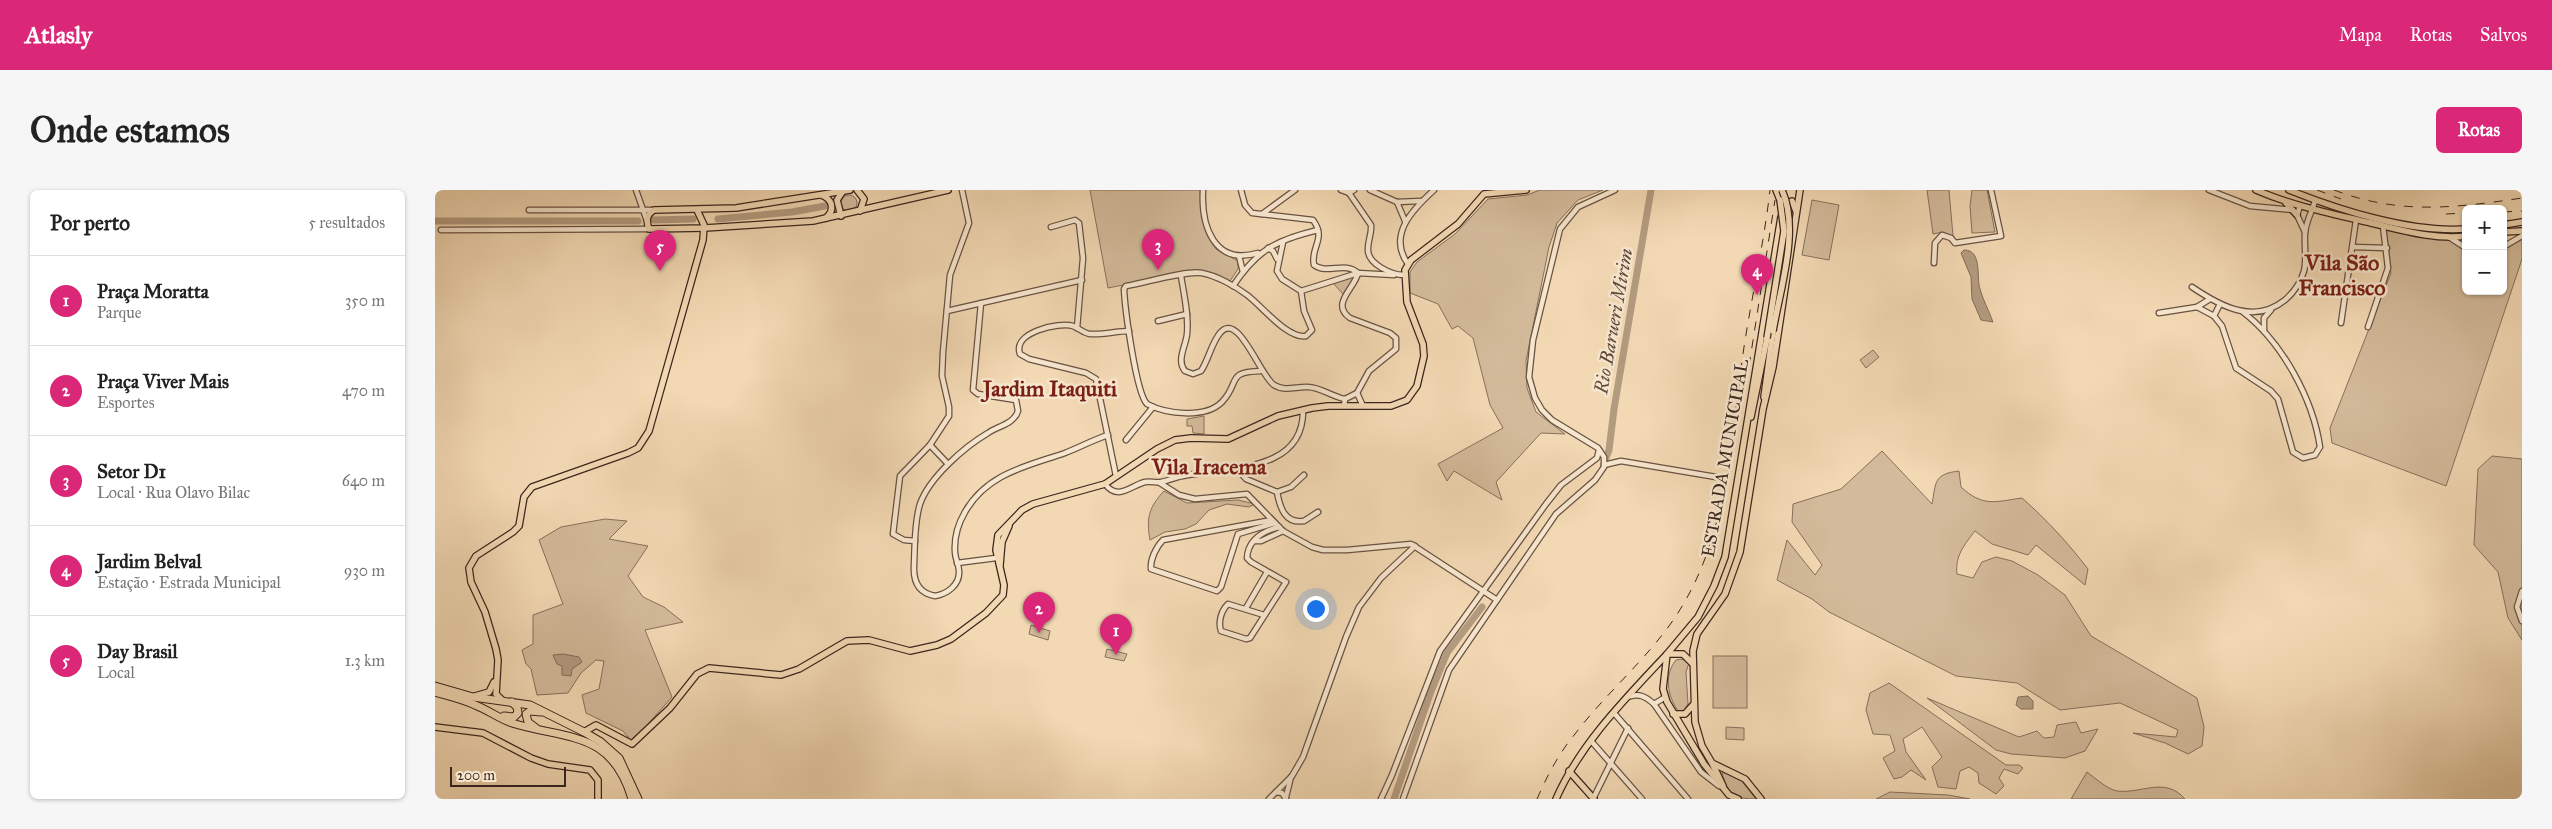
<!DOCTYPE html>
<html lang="pt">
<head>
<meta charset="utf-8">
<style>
  :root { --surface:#fff; --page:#f6f6f6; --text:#222; --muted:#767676; --line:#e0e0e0; --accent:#db2777 }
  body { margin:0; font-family:"IM FELL Great Primer",serif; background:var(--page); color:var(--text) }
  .controls { position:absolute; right:15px; top:15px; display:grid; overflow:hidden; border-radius:8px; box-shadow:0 1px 4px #0004 }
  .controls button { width:45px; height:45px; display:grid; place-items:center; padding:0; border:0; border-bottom:1px solid var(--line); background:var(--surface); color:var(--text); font:25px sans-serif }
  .scale { position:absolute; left:15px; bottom:12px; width:116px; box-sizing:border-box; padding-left:5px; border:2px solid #3a261d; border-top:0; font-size:14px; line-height:18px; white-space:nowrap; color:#3a261d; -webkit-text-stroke:4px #f7e6ce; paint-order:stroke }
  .you { position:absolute; left:880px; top:418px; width:18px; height:18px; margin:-12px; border:4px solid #fff; border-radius:50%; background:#1a73e8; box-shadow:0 0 0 8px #1a73e833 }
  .badge { display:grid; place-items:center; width:32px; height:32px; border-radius:50%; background:var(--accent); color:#fff; font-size:16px; font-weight:700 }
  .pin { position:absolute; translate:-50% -41px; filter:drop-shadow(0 1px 2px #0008) }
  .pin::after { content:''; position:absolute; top:26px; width:18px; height:15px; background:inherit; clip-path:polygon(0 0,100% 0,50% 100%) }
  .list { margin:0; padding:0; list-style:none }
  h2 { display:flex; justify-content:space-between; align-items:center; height:65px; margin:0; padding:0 20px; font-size:21px }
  h2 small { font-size:16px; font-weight:400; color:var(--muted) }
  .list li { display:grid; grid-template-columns:32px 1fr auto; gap:15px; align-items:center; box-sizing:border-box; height:90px; padding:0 20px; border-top:1px solid var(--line) }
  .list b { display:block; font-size:19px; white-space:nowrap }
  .list p { margin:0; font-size:16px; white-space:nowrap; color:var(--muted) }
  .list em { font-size:16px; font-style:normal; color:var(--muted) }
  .map { position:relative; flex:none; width:2087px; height:609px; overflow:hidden; border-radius:8px }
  header { display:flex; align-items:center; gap:30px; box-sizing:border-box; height:70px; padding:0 25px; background:var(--accent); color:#fff }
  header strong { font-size:24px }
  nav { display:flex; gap:28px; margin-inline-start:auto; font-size:18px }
  .intro { display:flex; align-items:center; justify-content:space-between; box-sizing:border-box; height:120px; padding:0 30px }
  h1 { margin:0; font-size:35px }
  .button { padding:12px 22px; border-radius:8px; background:var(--accent); color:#fff; font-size:18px; font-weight:700 }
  main { display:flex; gap:30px; padding:0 30px }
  aside { flex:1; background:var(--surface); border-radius:8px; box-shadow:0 1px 4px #0004 }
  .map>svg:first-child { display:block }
  .green { fill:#d3ba9a; stroke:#86705c }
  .water { fill:#b39b80; stroke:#836c58 }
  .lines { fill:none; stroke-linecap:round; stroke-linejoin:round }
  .river { stroke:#b39b80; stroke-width:7 }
  .minor-casing { stroke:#685242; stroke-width:7 }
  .major-casing { stroke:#3a261d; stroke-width:8 }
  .highway-casing { stroke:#3a261d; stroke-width:9 }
  .minor { stroke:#f7e6ce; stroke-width:4.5 }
  .major { stroke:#f2d8b3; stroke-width:5.5 }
  .highway { stroke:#f2d8b3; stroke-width:7 }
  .rail { stroke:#3a261d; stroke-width:1; stroke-dasharray:9 9; stroke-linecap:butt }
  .major-bridge-casing { stroke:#3a261d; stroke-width:8; stroke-linecap:butt }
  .major-bridge { stroke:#f2d8b3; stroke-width:5.5 }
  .labels { text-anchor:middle; stroke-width:5; stroke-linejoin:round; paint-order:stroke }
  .street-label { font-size:18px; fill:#3a261d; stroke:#f7e6ce }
  .water-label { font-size:19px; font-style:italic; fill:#5e493b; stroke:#f7e6ce }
  .district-label { font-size:22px; font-weight:bold; fill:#7a1f14; stroke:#f7e6ce }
</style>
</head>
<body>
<header>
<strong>Atlasly</strong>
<nav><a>Mapa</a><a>Rotas</a><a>Salvos</a></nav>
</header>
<div class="intro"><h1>Onde estamos</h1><a class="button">Rotas</a></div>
<main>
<aside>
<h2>Por perto<small>5 resultados</small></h2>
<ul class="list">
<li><span class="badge">1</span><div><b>Praça Moratta</b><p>Parque</p></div><em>350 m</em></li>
<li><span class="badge">2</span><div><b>Praça Viver Mais</b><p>Esportes</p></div><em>470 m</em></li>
<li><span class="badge">3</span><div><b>Setor D1</b><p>Local · Rua Olavo Bilac</p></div><em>640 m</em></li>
<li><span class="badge">4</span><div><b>Jardim Belval</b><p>Estação · Estrada Municipal</p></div><em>930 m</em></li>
<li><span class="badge">5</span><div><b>Day Brasil</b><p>Local</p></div><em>1.3 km</em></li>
</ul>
</aside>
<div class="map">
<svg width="2087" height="609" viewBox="0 0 2087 609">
  <rect width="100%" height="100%" fill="#f2d8b3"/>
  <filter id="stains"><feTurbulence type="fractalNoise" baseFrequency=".004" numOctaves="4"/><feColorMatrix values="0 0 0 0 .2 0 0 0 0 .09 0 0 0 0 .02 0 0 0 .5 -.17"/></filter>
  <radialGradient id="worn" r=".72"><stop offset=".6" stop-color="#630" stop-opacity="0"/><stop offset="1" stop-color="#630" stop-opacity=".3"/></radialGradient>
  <g class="green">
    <polygon points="655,0 766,0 773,47 781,59 803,71 803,79 795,91 754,82 673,98"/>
    <polygon points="1105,0 1168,0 1143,10 1122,33 1114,57 1091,171 1092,198 1101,222 1130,244 1106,243 1061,292 1067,310 1019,281 1012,291 1003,274 1068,238 1055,215 1038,148 1023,136 1017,139 1003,114 975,103 975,82 982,72 1020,44 1053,9 1092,5"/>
    <polygon points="1492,0 1514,0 1518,46 1508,42 1498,44"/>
    <polygon points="1537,0 1552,0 1560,42 1537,43 1535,16"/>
    <circle cx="414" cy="13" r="8"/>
    <polygon points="1377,10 1404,15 1394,70 1367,65"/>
    <polygon points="1949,38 2013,49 2031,60 2031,101 2068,101 2068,59 2087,49 2087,69 2011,296 1897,253 1895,238 1956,83"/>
    <polygon points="918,86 921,89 908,104 898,93"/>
    <polygon points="1438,160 1444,167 1431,178 1425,170"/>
    <polygon points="769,226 769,244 758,243 757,236 752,236 752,229"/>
    <path d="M1447,261L1497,314C1501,293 1498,284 1524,281L1526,297C1548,317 1559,312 1587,308C1612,330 1633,353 1653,379L1650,395L1601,355L1593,365L1557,354L1540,341C1529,355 1520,366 1522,384L1538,388L1547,372L1561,367L1577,371L1603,385L1630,405L1656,446L1762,508L1769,537L1767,556L1753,564L1730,553L1698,543L1741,547L1743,540L1685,513L1625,520L1582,493L1521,486L1394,422L1377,409L1342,390L1352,350L1380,385L1387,375L1357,332L1358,314L1406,299Z"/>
    <polygon points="2057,266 2087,269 2087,450 2073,428 2063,382 2039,355 2043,279"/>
    <path d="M729,301L752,313L803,310L820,314L814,317L792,314L774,320L761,334L750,339L730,342L715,350C711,328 714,317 729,301Z"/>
    <polygon points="170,329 192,331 174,349 213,356 193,386 208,407 229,417 248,432 210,440 237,507 197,552 188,541 151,523 147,505 164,499 169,471 161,470 146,483 133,503 102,505 96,479 91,474 87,460 98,454 98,425 128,414 104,350 126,337"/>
    <polygon points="596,435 615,441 613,450 594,444"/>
    <polygon points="672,459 692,464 689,471 670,467"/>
    <rect x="1278" y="466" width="34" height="52"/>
    <path d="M1247,469L1254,473L1251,482L1253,514L1249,521H1243C1232,505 1229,485 1241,470Z"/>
    <polygon points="1454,493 1571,575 1584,575 1588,578 1583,584 1569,579 1564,588 1569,596 1561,604 1544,593 1543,583 1534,577 1525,581 1521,599 1503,597 1497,577 1507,567 1487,537 1468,549 1471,562 1491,590 1476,580 1467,587 1459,589 1448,568 1460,561 1455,545 1438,544 1431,520 1435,503"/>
    <polygon points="1492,508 1584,547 1602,541 1609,548 1619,547 1622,535 1641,532 1646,543 1663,539 1650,561 1630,568 1576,564 1561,560"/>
    <polygon points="1291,537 1309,538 1309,550 1291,549"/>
    <path d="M1287,582L1305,589L1321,609C1299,609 1292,603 1287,582Z"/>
    <path d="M1652,582C1660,588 1672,599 1682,601C1707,604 1730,586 1750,609H1636Z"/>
    <polygon points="1455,602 1513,605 1535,609 1441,609"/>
  </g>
  <g class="water">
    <path d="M1529,60C1548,60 1541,88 1545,99C1548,110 1554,121 1558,132L1546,130L1537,109L1536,87L1526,63Z"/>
    <polygon points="128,464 144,467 147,472 137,479 136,486 127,485 127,476 122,474 118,465"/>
    <polygon points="1593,506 1598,511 1598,519 1586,519 1581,515 1583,507"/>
  </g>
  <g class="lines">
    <g class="river">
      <polyline points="283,29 357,22 390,16"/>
      <polyline points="219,30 258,29"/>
      <polyline points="0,31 203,31"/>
      <polyline points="1171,268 1174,260 1179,219 1216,0"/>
      <polyline points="959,609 995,504 1012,463 1047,417"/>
    </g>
    <g class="minor-casing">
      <g id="minor">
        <polyline points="201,0 212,31"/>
        <path d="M768,0C766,36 779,76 823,63"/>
        <path d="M806,0L810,15L817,23L878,30C892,49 875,57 879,75C892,85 910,71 923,83C920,98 895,114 915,128L955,143L961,148V159L934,181L922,203L910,209L909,216"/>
        <polyline points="906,0 914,3 919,0"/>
        <polyline points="935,0 962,12 986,11"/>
        <polyline points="1774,0 1815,16 1858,20"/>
        <path d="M914,3L936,35C937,43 933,50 933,59C932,74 957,85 969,85"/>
        <polyline points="962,12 970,31"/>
        <polyline points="1865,16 1862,25 1870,42"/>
        <polyline points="94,20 219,20"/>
        <polyline points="827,24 860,0"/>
        <polyline points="616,37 640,30 644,33 648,68 642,138"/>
        <polyline points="6,40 214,39"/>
        <polyline points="2014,47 2031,58"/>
        <polyline points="1918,57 1952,58"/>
        <polyline points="2068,57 2087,46"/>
        <polyline points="833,58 838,61 842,69"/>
        <polyline points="804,66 808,82"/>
        <polyline points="1499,73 1500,53 1507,45 1516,48 1520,53 1566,46 1556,0"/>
        <path d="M973,74C952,45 978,19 999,0"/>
        <path d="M746,86C749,105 754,125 752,144C751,156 741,170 750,181L758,184L766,181C774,169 776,154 785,143C803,120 825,186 839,195C850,202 862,196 873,197C885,197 898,207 910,209"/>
        <path d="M798,96C822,60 841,50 883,40"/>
        <path d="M1757,97C1785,116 1819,135 1850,110C1858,103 1866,92 1869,81C1872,69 1869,56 1870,43C1871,32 1877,21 1880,11"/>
        <polyline points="866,101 923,83 959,85"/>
        <path d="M546,113L538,200L543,204L581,210L583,221C579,234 563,236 553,243C529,257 494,288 485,314C479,333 480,356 479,375C478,391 483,403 500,406C512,404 525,395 524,381C524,374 520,369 520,362C519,348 523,334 530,322C552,283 593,276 630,263C645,257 658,250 673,245"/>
        <polyline points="1762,117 1775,109"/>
        <polyline points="512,121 647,90"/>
        <path d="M1724,123L1762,117L1779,126L1787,136L1801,178L1836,201L1843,209L1858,262L1868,268L1880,265L1885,257C1878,209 1847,152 1808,122"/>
        <polyline points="1779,126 1785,114"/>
        <polyline points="723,131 752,124"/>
        <polyline points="1906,133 1921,30"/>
        <polyline points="1933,137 1953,78 1948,36"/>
        <polyline points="1829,140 1829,128 1836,120"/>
        <path d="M826,181C790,182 806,192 787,212C770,229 731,224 712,214C701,203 690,119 689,99L691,96C710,93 751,80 767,83C782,86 800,96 812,105C827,116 852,149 871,146L877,140L869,121L866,101L847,89L842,81L848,52"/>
        <polyline points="922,203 928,216"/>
        <polyline points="691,250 718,217"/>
        <polyline points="495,255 513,274"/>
        <polyline points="1169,275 1186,271 1281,287"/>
        <path d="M801,278L811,289L842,302C845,318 850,334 869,331L883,322"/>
        <path d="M681,286L661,189L651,183L594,169L585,164C577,142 624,132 638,136C644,138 648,143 655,144C668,145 682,141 694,141"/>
        <polyline points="725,293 744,305 760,309 812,304 848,341 877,357 888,360 912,360 976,354 1062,410"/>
        <path d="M670,294C683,311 695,296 710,292C716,291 721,293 726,292C733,291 740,287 748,286C792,277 869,283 868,220"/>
        <polyline points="842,302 856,297 869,285"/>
        <path d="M837,330L728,350C721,357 715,370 716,379L782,401L786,397L803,344L840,333"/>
        <polyline points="480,351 469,350 458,344 465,286 495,255 514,226 514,217 507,186 508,162 515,85 534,33 527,0"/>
        <polyline points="819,351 826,351 848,341"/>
        <polyline points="522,373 561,368"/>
        <polyline points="2087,401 2082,417 2087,431"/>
        <polyline points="811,418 832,382"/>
        <path d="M829,425L793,414C786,421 783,432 786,441L811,449L815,448L851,392L816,372L812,368C813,349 828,341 844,337"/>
        <path d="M1192,507C1204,503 1210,506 1219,514L1266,582L1284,596"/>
        <polyline points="1219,514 1229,508"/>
        <polyline points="1179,523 1253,609"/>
        <polyline points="1157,552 1207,609"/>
        <polyline points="841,602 857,586 868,567 911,447 924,417 946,388 980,356"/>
        <polyline points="851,607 856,587"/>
        <polyline points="834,609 841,602 847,603 851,609"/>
        <polyline points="946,609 957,585 1005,461 1111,314 1126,295 1162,268 1164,260"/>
        <polyline points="968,609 1014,480 1121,324 1160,290 1169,277 1169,267 1163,258 1117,230 1107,220 1100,208 1094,187 1098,150 1125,39 1143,17 1180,0"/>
        <polyline points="1158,609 1193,538"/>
      </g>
    </g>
    <g class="major-casing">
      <g id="major">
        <path d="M415,0L301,18L219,20C211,25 211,31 214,39L270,38L378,31L513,0"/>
        <polyline points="422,0 429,9 425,21"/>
        <polyline points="1341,0 1345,10"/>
        <path d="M1821,0C1858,16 1897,24 1936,33C1966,40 1999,50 2031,46"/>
        <path d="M1854,0C1904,20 1976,43 2031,39"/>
        <path d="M386,5C398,9 400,20 391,28"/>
        <polyline points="1851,13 1862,25"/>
        <polyline points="1349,14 1357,11 1361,21"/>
        <polyline points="406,26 402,10 408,1"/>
        <polyline points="2068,35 2087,32"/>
        <polyline points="2068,42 2087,41"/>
        <polyline points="1329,207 1338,141"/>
        <polyline points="1316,227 1332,148"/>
        <polyline points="565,375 567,352 574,336"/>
        <polyline points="40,506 54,502 59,492"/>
        <polyline points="67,510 61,504 63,470 61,459 50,422 36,392 34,378 41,366 78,342 84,336 89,307 97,297 193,263 203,258 214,241 268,50 269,35 262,20"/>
        <polyline points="1238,524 1250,524 1258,515"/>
        <polyline points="0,537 48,543 96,568 113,574 155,580 163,590 163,609"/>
        <polyline points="149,542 161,535 197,554 235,518 262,484 274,478 346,485 364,479 412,451 434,450 475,461 502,455 516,449 551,423 568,405 569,395 561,360 563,345 587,320 598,314 670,294 722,259 740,250 756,248 793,249 843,226 877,218 893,216 956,216 972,210 982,196 989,166 988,154 972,112 970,80 976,70 1023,34 1049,4 1091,0"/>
        <polyline points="1278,575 1288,596"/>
        <polyline points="1134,581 1159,609"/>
        <path d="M1121,609C1145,554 1191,508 1232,464H1248L1258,474"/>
        <polyline points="1303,609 1294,605 1269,574 1232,512 1228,499 1232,464 1263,427 1279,396 1290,367 1346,27"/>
        <polyline points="1326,609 1310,589 1277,573 1267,556 1260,532 1258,461 1262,444 1290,404 1305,362 1328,219 1338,177 1365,0"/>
      </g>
    </g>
    <g class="highway-casing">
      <g id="highway">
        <polyline points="0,496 38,507 95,515 149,542 166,552 184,568 203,609"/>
        <path d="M0,502C13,506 27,509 40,515C53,520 65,529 77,533C132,550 177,540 197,609"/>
        <polyline points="69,526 79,527 83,523 82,517 77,512"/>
        <polyline points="101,538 93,532 91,524 95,521 106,522"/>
      </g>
    </g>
    <use href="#minor" class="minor"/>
    <use href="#major" class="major"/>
    <use href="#highway" class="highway"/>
    <g class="rail">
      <polyline points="1882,0 1906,9"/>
      <path d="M1899,0C1964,25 2020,18 2087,8"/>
      <polyline points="2068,22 2087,21"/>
      <polyline points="2011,24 2031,23"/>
      <polyline points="1314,176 1340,10"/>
      <path d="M1102,609C1112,586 1124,563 1140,544C1174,499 1221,462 1249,413C1294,336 1296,244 1309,157C1317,105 1329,53 1335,0"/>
    </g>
    <g class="major-bridge-casing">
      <g id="major-bridge">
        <path d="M1338,141C1345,99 1365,40 1347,0"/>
        <polyline points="1332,148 1349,41 1345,10"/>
      </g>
    </g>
    <use href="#major-bridge" class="major-bridge"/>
  </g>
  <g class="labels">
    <g class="street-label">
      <text transform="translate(1290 268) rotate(-80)" y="6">ESTRADA MUNICIPAL</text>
    </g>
    <g class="water-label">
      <text transform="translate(1178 131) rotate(-80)" y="7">Rio Barueri Mirim</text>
    </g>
    <g class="district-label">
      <text x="1907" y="80">Vila São<tspan x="1907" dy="25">Francisco</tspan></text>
      <text x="615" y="206">Jardim Itaquiti</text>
      <text x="774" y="284">Vila Iracema</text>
    </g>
  </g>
  <rect width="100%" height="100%" filter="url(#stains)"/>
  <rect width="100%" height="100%" fill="url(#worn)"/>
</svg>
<div class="controls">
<button>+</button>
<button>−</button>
</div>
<div class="scale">200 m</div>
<div class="you"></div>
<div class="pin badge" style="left:681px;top:465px">1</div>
<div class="pin badge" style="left:604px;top:443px">2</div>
<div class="pin badge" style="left:723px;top:80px">3</div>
<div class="pin badge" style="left:1322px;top:105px">4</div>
<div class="pin badge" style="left:225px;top:81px">5</div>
</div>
</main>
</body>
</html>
